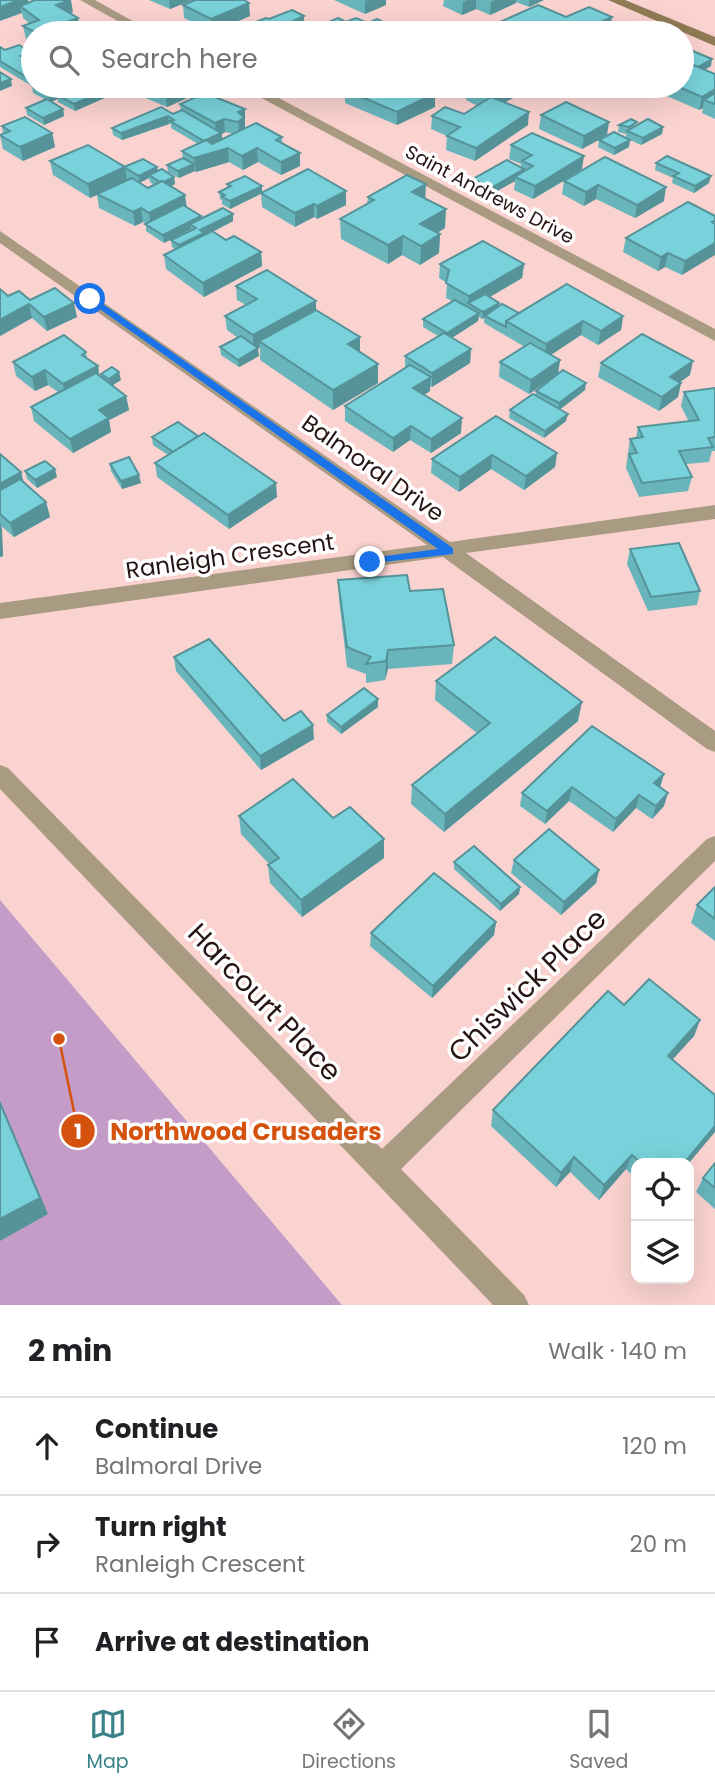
<!DOCTYPE html>
<html lang="en">
<head>
<meta charset="utf-8">
<style>
  :root { --surface:#fff; --page:#f6f6f6; --text:#202124; --muted:#757577; --line:#e0e0e0; --accent:#3a8288 }
  body { margin:0; font-family:Poppins,sans-serif; background:var(--page); color:var(--text) }
  .controls { position:absolute; right:21px; bottom:21px; display:grid; overflow:hidden; border-radius:14px; box-shadow:0 7px 28px #0002 }
  .controls button { width:63px; height:63px; display:grid; place-items:center; padding:0; border:0; border-bottom:2px solid var(--line); background:var(--surface); color:var(--text); font:35px sans-serif }
  .stop { position:absolute; width:21px; height:21px; margin:-16px; border:5px solid #1a73e8; border-radius:50%; background:#fff }
  .stop.end { background:#1a73e8; border-color:#fff; box-shadow:0 2px 7px #0008 }
  .list { margin:0; padding:0; list-style:none }
  h2 { display:flex; justify-content:space-between; align-items:center; height:91px; margin:0; padding:0 28px; font-size:30px }
  h2 small { font-size:23px; font-weight:400; color:var(--muted) }
  .list li { display:grid; grid-template-columns:46px 1fr auto; gap:21px; align-items:center; box-sizing:border-box; height:98px; padding:0 28px; border-top:2px solid var(--line) }
  .list b { display:block; font-size:26px; white-space:nowrap }
  .list p { margin:0; font-size:23px; white-space:nowrap; color:var(--muted) }
  .list em { font-size:23px; font-style:normal; color:var(--muted) }
  .icon { flex:none; width:38px; height:38px; fill:none; stroke:currentColor; stroke-width:2; stroke-linecap:round; stroke-linejoin:round }
  .map { position:relative; flex:none; width:715px; height:1305px; overflow:hidden }
  .search { position:absolute; background:var(--surface); box-shadow:0 7px 28px #0002; left:21px; right:21px; top:21px; height:77px; display:flex; align-items:center; gap:18px; box-sizing:border-box; padding:0 24px; border-radius:38px; color:var(--muted); font-size:26px }
  .sheet { height:385px; background:var(--surface) }
  nav { display:flex; justify-content:space-around; align-items:center; box-sizing:border-box; height:98px; border-top:2px solid var(--line); background:var(--surface); font-size:19px; color:var(--muted) }
  nav a { display:grid; justify-items:center; gap:4px }
  nav .on { color:var(--accent) }
  .map>svg:first-child { display:block }
  .green { fill:#c39dc7 }
  .lines { fill:none; stroke-linecap:round; stroke-linejoin:round }
  .street { fill:#a99b82; fill-rule:evenodd }
  .secondary { fill:#8f7b55; fill-rule:evenodd }
  .wall { fill:#68b5bc; fill-rule:evenodd }
  .shaded-wall { fill:#559399 }
  .building { fill:#79d2db; stroke:#559399; stroke-width:2 }
  .route { fill:#1a73e8 }
  .labels { text-anchor:middle; stroke-width:7; stroke-linejoin:round; paint-order:stroke }
  .far-street-label { font-size:19px; fill:#251413; stroke:#fefefe }
  .street-label { font-size:23px; fill:#251413; stroke:#fefefe }
  .near-street-label { font-size:28px; fill:#251413; stroke:#fefefe }
  .leader { fill:none; stroke:#d4520d; stroke-width:2.5 }
  .callout-dot { fill:#d4520d; stroke:#fefefe; stroke-width:2.5 }
  .mark-label { font-size:21px; text-anchor:middle; font-weight:bold; fill:#fff }
  .callout-label { font-size:24px; text-anchor:middle; font-weight:bold; fill:#d4520d; stroke:#fefefe; stroke-width:7; stroke-linejoin:round; paint-order:stroke }
</style>
</head>
<body>
<div class="map">
<svg width="715" height="1305" viewBox="0 0 715 1305">
  <rect width="100%" height="100%" fill="#fad2cf"/>
  <polygon class="green" points="0,900 342,1305 0,1305"/>
  <g class="lines">
    <g class="street">
      <polygon points="80,0 95,0 154,33 139,33"/>
      <polygon points="239,86 256,86 715,329 715,341"/>
      <polygon points="0,231 450,542 715,505 715,519 466,553 715,731 715,752 707,749 443,557 0,619 0,603 427,545 0,243"/>
      <polygon points="0,765 8,768 382,1149 707,839 715,836 715,861 401,1169 524,1295 529,1305 493,1305 0,789"/>
    </g>
    <polygon class="secondary" points="608,0 625,0 715,37 715,46"/>
  </g>
  <g class="wall">
    <polygon points="0,0 28,0 28,3 73,12 70,13 78,18 79,27 90,30 90,33 33,33 33,43 26,39 23,26 29,23 23,18 22,13"/>
    <polygon points="149,0 192,0 170,9"/>
    <polygon points="334,0 386,0 386,5 365,14"/>
    <polygon points="444,0 544,0 529,7 516,2 516,3 490,15 476,9 462,15 443,6"/>
    <polygon points="183,5 250,16 212,32 184,18"/>
    <polygon points="566,17 610,29 602,33 499,33 500,22"/>
    <polygon points="363,21 363,25 393,33 330,33 324,31 324,24"/>
    <polygon points="0,47 5,50 31,52 30,85 0,67"/>
    <polygon points="682,52 711,66 704,70 715,74 715,119 702,113 703,108 699,110 644,86 682,86"/>
    <polygon points="32,86 60,90 61,93 78,86 193,86 194,95 167,107 138,95 137,93 135,91 134,87 132,86 75,111 58,102 58,99 51,102 63,109 64,116 44,125 27,115 26,108 46,100 33,93"/>
    <polygon points="319,86 338,86 328,90"/>
    <polygon points="467,86 520,86 519,95 504,102 528,125 475,161 446,150 447,136 431,129 432,116 464,114 478,106 466,100"/>
    <polygon points="345,90 435,93 435,107 397,125 345,103"/>
    <path d="M180,104L245,109V128L282,137V143L300,153V166L281,175L258,162L243,170L229,162L196,172L194,171L179,178L168,172L167,165L183,158L182,151L198,144L171,128V124H169L122,140L113,135L112,128L173,114L181,111ZM225,132L233,134L222,139V134Z"/>
    <polygon points="541,115 607,135 629,147 614,155 598,147 599,140 582,149 539,129"/>
    <polygon points="619,125 637,125 663,127 662,134 641,145 626,138 626,134 618,132"/>
    <polygon points="2,126 52,133 55,147 23,161 3,149 0,135 3,134"/>
    <polygon points="511,145 582,169 565,180 605,157 664,201 635,218 596,199 584,206 562,194 564,181 533,199 514,190 515,181 490,195 473,186 473,179 521,167 521,164 509,159"/>
    <path d="M50,161L125,167H157L158,171L174,177L175,184L171,186L187,207L202,219L233,221L213,232L226,240L261,252L262,266L204,297L166,269L164,255L175,249L172,247L171,240L191,230V229L164,243L146,231V223L143,222L135,226L99,208L97,195L90,198L53,175ZM149,178L150,182L154,185L148,188L140,183Z"/>
    <polygon points="656,163 709,183 694,193 672,183 673,178 655,170"/>
    <polygon points="227,184 262,192 346,205 317,219 314,217 295,227 262,207 261,194 230,209 222,204 222,200 220,199 219,192 227,188"/>
    <polygon points="368,197 425,198 445,228 437,233 440,234 439,253 420,265 402,255 388,264 341,239 340,219 367,204"/>
    <polygon points="715,216 682,275 665,267 658,271 623,252 626,238"/>
    <polygon points="440,264 524,264 522,278 490,297 499,303 498,307 519,313 623,316 621,330 598,345 581,335 550,355 560,360 558,374 585,390 560,409 566,421 544,438 509,418 510,410 535,395 536,391 548,381 529,394 499,377 500,362 525,347 484,323 484,318 482,319 479,317 478,321 452,338 471,349 470,363 432,387 430,386 430,391 424,395 461,433 431,453 410,440 393,452 345,421 345,406 405,368 405,356 438,336 423,327 423,319 452,301 446,298 447,283 439,278"/>
    <polygon points="236,286 316,310 360,337 360,352 378,383 333,410 260,360 260,347 257,348 259,356 239,367 221,355 220,347 238,338 227,330 225,316 246,305 237,300"/>
    <polygon points="0,289 8,296 30,300 77,317 47,331 32,318 0,336"/>
    <polygon points="86,352 87,358 98,366 99,375 102,377 101,374 121,380 113,385 126,396 129,410 109,420 111,432 73,453 34,421 31,407 58,392 48,385 35,391 16,376 13,362"/>
    <polygon points="601,363 690,375 680,382 681,383 678,397 659,411 598,377"/>
    <polygon points="715,388 715,451 712,451 709,462 686,464 692,477 688,491 639,497 626,468 630,439 636,438 638,427 689,422 681,406 684,392"/>
    <polygon points="496,416 557,453 555,467 524,490 491,469 459,492 431,473 432,459"/>
    <polygon points="152,437 277,497 229,529 157,477 155,463 168,455 153,445"/>
    <polygon points="0,454 21,472 24,483 46,502 50,517 14,537 1,526 3,556 0,557"/>
    <polygon points="110,464 141,483 122,489 111,471"/>
    <polygon points="25,471 57,477 37,488 27,479"/>
    <polygon points="630,549 700,591 697,605 648,611 627,564"/>
    <polygon points="338,580 410,591 454,645 452,664 388,669 385,680 366,683 366,674 347,667 339,599"/>
    <polygon points="174,657 314,739 261,770 176,671"/>
    <polygon points="436,681 578,721 444,832 411,804 412,785 477,733 435,700"/>
    <polygon points="378,707 341,734 327,722 327,715"/>
    <polygon points="664,774 660,787 664,806 652,819 636,808 613,832 569,801 545,824 520,806 522,793"/>
    <polygon points="239,816 333,818 384,858 302,917 270,883 268,865 270,865 241,834"/>
    <polygon points="514,860 599,870 596,883 561,915 511,873"/>
    <polygon points="454,862 520,887 519,894 500,911 454,869"/>
    <polygon points="715,887 715,941 691,923 697,905"/>
    <polygon points="496,922 494,935 432,998 370,946 371,933"/>
    <polygon points="624,1005 700,1020 694,1036 672,1060 689,1163 636,1163 636,1179 626,1169 599,1200 570,1172 556,1187 491,1126 493,1110"/>
    <polygon points="715,1163 715,1209 696,1192 703,1178"/>
  </g>
  <g class="shaded-wall">
    <polygon points="19,0 28,0 30,10 20,6 22,13 0,21 0,7"/>
    <polygon points="71,0 73,12 58,18 56,5"/>
    <polygon points="169,0 192,0 170,9"/>
    <polygon points="368,0 386,0 386,5 365,14 365,1"/>
    <polygon points="467,0 476,0 476,9 462,15 463,2"/>
    <polygon points="495,0 516,0 516,3 490,15 491,2"/>
    <polygon points="530,0 544,0 529,7 529,1"/>
    <polygon points="249,3 250,16 212,32 211,19"/>
    <polygon points="304,16 304,29 293,21"/>
    <polygon points="612,17 610,29 602,33 577,33"/>
    <polygon points="78,18 80,31 73,33 37,33"/>
    <polygon points="363,21 363,28 351,33 340,33 340,31"/>
    <polygon points="393,27 393,33 378,33"/>
    <polygon points="31,52 32,59 23,63 21,56"/>
    <polygon points="712,59 711,66 695,75 697,68"/>
    <polygon points="33,76 33,84 30,85 28,78"/>
    <polygon points="11,79 12,86 0,91 0,83"/>
    <polygon points="115,86 132,86 75,111 74,104"/>
    <polygon points="183,86 193,86 194,95 167,107 166,93"/>
    <polygon points="328,86 338,86 328,90"/>
    <polygon points="513,86 520,86 519,95 488,111 489,97"/>
    <polygon points="715,89 715,101 704,100 703,108 699,110 702,97"/>
    <polygon points="60,90 62,97 57,95 58,99 50,102 49,95"/>
    <polygon points="435,93 435,107 397,125 397,112"/>
    <polygon points="63,109 64,116 44,125 43,118"/>
    <polygon points="245,109 245,130 239,135 238,112"/>
    <polygon points="529,112 528,125 475,161 476,148"/>
    <polygon points="168,116 169,124 122,140 121,133"/>
    <polygon points="224,119 225,132 222,134 222,140 204,148 204,141 216,135 215,123"/>
    <polygon points="609,122 607,135 582,149 584,136"/>
    <polygon points="663,127 662,134 641,145 643,138"/>
    <polygon points="52,133 55,147 23,161 20,147"/>
    <polygon points="630,140 629,147 614,155 615,148"/>
    <polygon points="228,148 229,162 196,172 194,158"/>
    <polygon points="257,148 258,162 243,170 242,156"/>
    <polygon points="300,153 300,166 281,175 281,162"/>
    <polygon points="584,156 582,169 533,199 535,186"/>
    <polygon points="194,164 195,171 179,178 178,171"/>
    <polygon points="125,167 127,181 90,198 88,184"/>
    <polygon points="157,167 158,174 149,175 149,178 139,183 139,176"/>
    <polygon points="524,169 524,176 515,177 515,181 490,195 491,188"/>
    <polygon points="711,176 709,183 694,193 695,186"/>
    <polygon points="174,177 175,184 163,190 162,183"/>
    <polygon points="426,184 425,203 412,192"/>
    <polygon points="598,185 596,199 584,206 586,192"/>
    <polygon points="262,186 262,193 230,209 230,201"/>
    <polygon points="666,187 664,201 635,218 637,205"/>
    <polygon points="346,191 346,205 317,219 317,206"/>
    <polygon points="185,195 187,209 151,227 149,213"/>
    <polygon points="314,204 314,217 295,227 295,213"/>
    <polygon points="141,208 143,222 135,226 133,212"/>
    <polygon points="446,209 445,228 419,244 420,224"/>
    <polygon points="233,214 233,221 204,236 180,253 179,245 200,230"/>
    <polygon points="201,216 202,223 190,224 191,229 164,243 163,235"/>
    <polygon points="440,234 439,253 420,265 421,246"/>
    <polygon points="403,236 402,255 388,264 388,245"/>
    <polygon points="715,243 715,255 682,275 685,261"/>
    <polygon points="261,252 262,266 204,297 203,283"/>
    <polygon points="668,253 665,267 658,271 661,257"/>
    <polygon points="524,264 522,278 474,306 468,303 469,296"/>
    <polygon points="316,301 316,315 259,341 260,347 254,349 253,335"/>
    <polygon points="74,303 77,317 47,331 44,317"/>
    <polygon points="499,303 498,310 485,316 484,318 482,319 483,312"/>
    <polygon points="29,304 32,318 0,336 0,320"/>
    <polygon points="479,313 478,321 447,341 447,333"/>
    <polygon points="623,316 621,330 598,345 601,331"/>
    <polygon points="583,321 581,335 545,359 546,344"/>
    <polygon points="360,337 360,357 348,344"/>
    <polygon points="258,348 259,356 239,367 238,360"/>
    <polygon points="471,349 470,363 432,387 432,373"/>
    <polygon points="560,360 558,374 529,394 531,380"/>
    <polygon points="693,361 690,375 667,391 670,377"/>
    <polygon points="378,364 378,383 333,410 333,390"/>
    <polygon points="98,366 100,380 66,398 63,384"/>
    <polygon points="45,370 48,385 35,391 32,377"/>
    <polygon points="119,372 121,380 111,386 109,379"/>
    <polygon points="431,377 430,391 413,402 413,388"/>
    <polygon points="586,383 585,390 558,411 559,403"/>
    <polygon points="681,383 678,397 659,411 662,397"/>
    <polygon points="126,396 129,410 109,420 111,432 73,453 70,439 99,410"/>
    <polygon points="568,414 566,421 544,438 545,431"/>
    <polygon points="462,418 461,433 431,453 431,439"/>
    <polygon points="411,426 410,440 393,452 393,438"/>
    <polygon points="557,453 555,467 524,490 526,476"/>
    <polygon points="492,455 491,469 459,492 460,477"/>
    <polygon points="55,469 57,477 37,488 35,480"/>
    <polygon points="21,472 24,486 0,500 0,484"/>
    <polygon points="139,475 141,483 122,489 121,481"/>
    <polygon points="276,483 277,497 229,529 228,515"/>
    <polygon points="46,502 50,517 14,537 10,523"/>
    <polygon points="0,522 2,529 3,556 0,557"/>
    <polygon points="388,650 388,669 385,680 386,661"/>
    <polygon points="378,699 378,707 341,734 341,727"/>
    <polygon points="582,702 578,721 444,832 445,814"/>
    <polygon points="313,725 314,739 261,770 260,756"/>
    <polygon points="664,774 660,787 654,783"/>
    <polygon points="572,787 569,801 545,824 547,811"/>
    <polygon points="668,793 664,806 652,819 656,806"/>
    <polygon points="639,795 636,808 613,832 616,819"/>
    <polygon points="384,839 384,858 302,917 301,900"/>
    <polygon points="599,870 596,883 561,915 564,902"/>
    <polygon points="520,887 519,894 500,911 501,904"/>
    <polygon points="496,922 494,935 432,998 433,986"/>
    <polygon points="700,1020 694,1036 661,1072 668,1056"/>
    <polygon points="0,1101 48,1214 0,1241"/>
    <polygon points="715,1126 715,1132 689,1163 684,1163"/>
    <polygon points="632,1155 626,1169 599,1200 604,1185"/>
    <polygon points="574,1157 570,1172 556,1187 561,1173"/>
  </g>
  <g class="building">
    <polygon points="0,0 19,0 0,7"/>
    <polygon points="35,0 70,0 56,5 78,18 36,33 23,26 39,20 20,6"/>
    <polygon points="195,0 244,0 249,3 211,19 183,5"/>
    <polygon points="538,5 566,17 589,7 612,17 577,33 525,33 500,22"/>
    <polygon points="292,10 304,16 293,21 312,30 301,33 233,33 230,32 266,18 269,19"/>
    <polygon points="338,18 346,22 356,18 363,21 340,31 324,24"/>
    <polygon points="377,19 393,27 378,33 345,33"/>
    <polygon points="433,25 452,33 415,33"/>
    <polygon points="82,26 90,30 82,33 64,33"/>
    <polygon points="616,29 625,33 608,33"/>
    <polygon points="19,45 31,52 21,56 26,58 33,55 33,76 28,78 0,61 0,47 5,50"/>
    <polygon points="688,49 712,59 698,67 682,62 682,52"/>
    <polygon points="691,64 715,74 715,89 702,97 677,86 682,86 682,68 683,69"/>
    <polygon points="0,72 11,79 0,83"/>
    <polygon points="33,85 53,86 60,90 49,95 32,86"/>
    <polygon points="78,86 115,86 74,104 57,95"/>
    <polygon points="146,86 183,86 166,93"/>
    <polygon points="355,86 420,86 435,93 397,112 345,90"/>
    <polygon points="467,86 513,86 489,97"/>
    <polygon points="205,93 245,109 238,112 244,117 238,122 224,119 215,123 180,104"/>
    <polygon points="715,93 715,104 704,100"/>
    <polygon points="491,97 529,112 476,148 447,136 460,127 432,116 445,107 464,114"/>
    <polygon points="47,99 63,109 43,118 26,108"/>
    <polygon points="566,102 609,122 584,136 541,115"/>
    <polygon points="161,107 173,114 182,110 221,133 204,141 170,121 174,120 168,116 121,133 112,128"/>
    <polygon points="25,117 52,133 20,147 0,135 10,131 2,126"/>
    <polygon points="631,119 637,122 629,127 619,125"/>
    <polygon points="648,119 663,127 643,138 627,131"/>
    <polygon points="256,123 282,137 276,140 300,153 281,162 257,148 242,156 228,148 194,158 182,151 206,140 212,144"/>
    <polygon points="614,132 630,140 615,148 599,140"/>
    <polygon points="532,133 584,156 535,186 515,177 533,166 522,161 532,155 511,145"/>
    <polygon points="88,145 125,167 88,184 50,161"/>
    <polygon points="667,156 711,176 695,186 673,176 679,173 656,163"/>
    <polygon points="605,157 666,187 637,205 598,185 586,192 564,181"/>
    <polygon points="183,158 194,164 178,171 167,165"/>
    <polygon points="143,159 157,167 139,176 124,167"/>
    <polygon points="507,160 524,169 491,188 473,179"/>
    <polygon points="162,169 174,177 164,182 162,181 160,182 149,175"/>
    <polygon points="308,169 346,191 317,206 314,204 295,213 261,193"/>
    <polygon points="407,175 426,184 412,192 446,209 420,224 440,234 421,246 403,236 388,245 340,219 374,200 368,197"/>
    <polygon points="245,176 262,186 230,201 222,197 225,195 219,192 231,186 227,184"/>
    <polygon points="132,178 148,188 162,181 185,195 149,213 141,208 133,212 97,194"/>
    <polygon points="688,202 715,216 715,221 712,222 715,224 715,243 685,261 668,253 661,257 626,238"/>
    <polygon points="183,205 201,216 163,235 145,224"/>
    <polygon points="223,208 233,214 200,230 204,233 179,245 171,240 196,228 190,224"/>
    <polygon points="212,231 226,240 234,236 261,252 203,283 164,255"/>
    <polygon points="483,241 524,264 469,296 446,283 449,270 440,264"/>
    <polygon points="267,270 316,301 253,335 225,316 257,299 236,286"/>
    <polygon points="567,284 623,316 601,331 583,321 546,344 506,321"/>
    <polygon points="55,288 74,303 44,317 29,304 0,320 0,289 8,296 19,291 30,300"/>
    <polygon points="485,294 499,303 483,312 468,303"/>
    <polygon points="455,300 479,313 447,333 423,319"/>
    <polygon points="502,304 519,313 506,321 506,327 485,316"/>
    <polygon points="316,310 360,337 348,344 378,364 333,390 259,341"/>
    <polygon points="444,333 471,349 432,373 405,356"/>
    <polygon points="642,334 693,361 670,377 681,383 662,397 601,363"/>
    <polygon points="64,335 86,352 82,355 98,366 63,384 45,370 32,377 13,362"/>
    <polygon points="241,336 258,348 238,360 220,347"/>
    <polygon points="530,343 560,360 531,380 500,362"/>
    <polygon points="410,365 431,377 413,388 462,418 431,439 411,426 393,438 345,406"/>
    <polygon points="112,367 119,372 109,379 101,374"/>
    <polygon points="563,370 586,383 559,403 536,391"/>
    <polygon points="96,373 126,396 99,410 109,418 70,439 31,407"/>
    <polygon points="715,388 715,437 708,438 713,447 679,451 692,477 642,483 629,454 637,453 630,439 643,437 638,427 699,420 684,392"/>
    <polygon points="533,394 568,414 545,431 510,410"/>
    <polygon points="496,416 557,453 526,476 492,455 460,477 432,459"/>
    <polygon points="178,422 198,436 173,452 152,437"/>
    <polygon points="204,433 276,483 228,515 155,463"/>
    <polygon points="0,454 21,472 0,484"/>
    <polygon points="129,457 139,475 121,481 110,464"/>
    <polygon points="45,461 55,469 35,480 25,471"/>
    <polygon points="20,479 46,502 10,523 0,514 0,490"/>
    <polygon points="679,543 700,591 651,597 630,549"/>
    <polygon points="407,575 410,591 443,589 454,645 388,650 386,661 366,664 371,657 347,647 338,580"/>
    <polygon points="495,637 582,702 445,814 412,785 490,723 436,681"/>
    <polygon points="209,639 284,721 301,711 313,725 260,756 174,657"/>
    <polygon points="364,688 378,699 341,727 327,715"/>
    <polygon points="592,726 664,774 654,783 668,793 656,806 639,795 616,819 572,787 547,811 522,793"/>
    <polygon points="293,779 333,818 350,807 384,839 301,900 268,865 279,858 239,816"/>
    <polygon points="549,829 599,870 564,902 514,860"/>
    <polygon points="474,846 520,887 501,904 454,862"/>
    <polygon points="434,873 496,922 433,986 371,933"/>
    <polygon points="715,887 715,919 697,905"/>
    <polygon points="649,979 700,1020 668,1056 715,1095 715,1126 684,1163 641,1163 632,1155 604,1185 574,1157 561,1173 493,1110 608,991 624,1005"/>
    <polygon points="0,1103 40,1198 0,1219"/>
    <polygon points="715,1163 715,1188 703,1178"/>
  </g>
  <polygon class="route" points="87,297 93,297 453,548 453,554 366,564 366,559 370,558 438,549 87,300"/>
  <g class="labels">
    <g class="far-street-label">
      <text transform="translate(490 194) rotate(28)" y="7">Saint Andrews Drive</text>
    </g>
    <g class="street-label">
      <text transform="translate(373 468) rotate(35)" y="8">Balmoral Drive</text>
      <text transform="translate(230 556) rotate(-8)" y="8">Ranleigh Crescent</text>
    </g>
    <g class="near-street-label">
      <text transform="translate(527 985) rotate(-44)" y="10">Chiswick Place</text>
      <text transform="translate(265 1002) rotate(46)" y="10">Harcourt Place</text>
    </g>
  </g>
  <path class="leader" d="M59 1039L78 1131"/>
  <g class="callout-dot">
    <circle cx="59" cy="1039" r="7"/>
    <circle cx="78" cy="1131" r="18"/>
  </g>
  <g class="mark-label">
    <text x="78" y="1139">1</text>
  </g>
  <g class="callout-label">
    <text x="246" y="1140">Northwood Crusaders</text>
  </g>
</svg>
<div class="controls">
<button><svg class="icon" aria-label="locate" viewBox="0 0 24 24"><circle cx="12" cy="12" r="6"/><path d="M12 2v4M12 18v4M2 12h4M18 12h4"/></svg></button>
<button><svg class="icon" aria-label="layers" viewBox="0 0 24 24"><path d="M12 4l9 5-9 5-9-5zM3 14l9 5 9-5"/></svg></button>
</div>
<div class="stop" style="left:90px;top:299px"></div>
<div class="stop end" style="left:370px;top:562px"></div>
<div class="search"><svg class="icon" aria-label="search" viewBox="0 0 24 24"><circle cx="10" cy="10" r="6"/><path d="M15 15l6 6"/></svg>Search here</div>
</div>
<section class="sheet">
<h2>2 min<small>Walk · 140 m</small></h2>
<ul class="list">
<li><svg class="icon" aria-label="ahead" viewBox="0 0 24 24"><path d="M12 20V5M6 11l6-6 6 6"/></svg><div><b>Continue</b><p>Balmoral Drive</p></div><em>120 m</em></li>
<li><svg class="icon" aria-label="right" viewBox="0 0 24 24"><path d="M7 20v-9h11M14 6l5 5-5 5"/></svg><div><b>Turn right</b><p>Ranleigh Crescent</p></div><em>20 m</em></li>
<li><svg class="icon" aria-label="arrive" viewBox="0 0 24 24"><path d="M6 21V4h12l-3 4 3 4H6"/></svg><div><b>Arrive at destination</b></div></li>
</ul>
</section>
<nav>
<a class="on"><svg class="icon" aria-label="map" viewBox="0 0 24 24"><path d="M3 6l6-2 6 2 6-2v14l-6 2-6-2-6 2zM9 4v14M15 6v14"/></svg>Map</a>
<a><svg class="icon" aria-label="directions" viewBox="0 0 24 24"><path d="M12 3l9 9-9 9-9-9zM9 14v-3h6M13 9l2 2-2 2"/></svg>Directions</a>
<a><svg class="icon" aria-label="saved" viewBox="0 0 24 24"><path d="M7 4h10v16l-5-4-5 4z"/></svg>Saved</a>
</nav>
</body>
</html>
